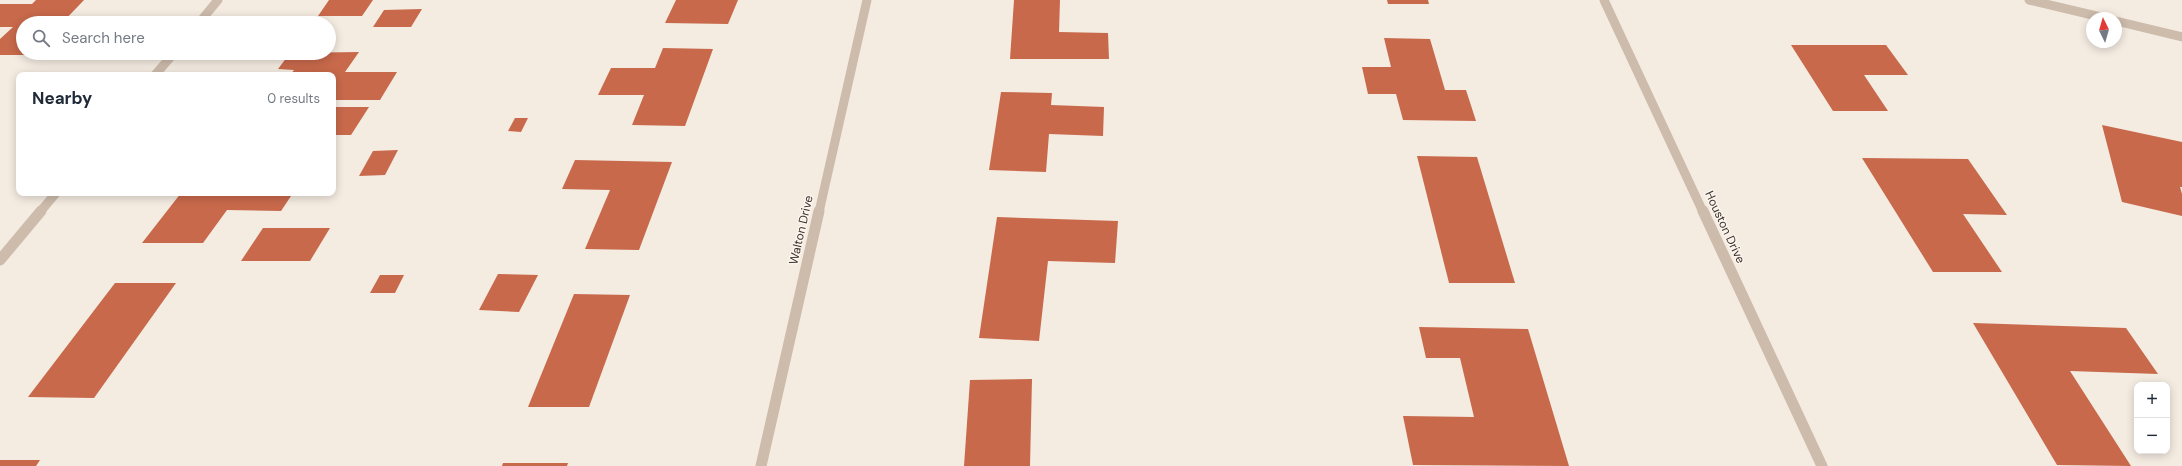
<!DOCTYPE html>
<html lang="en">
<head>
<meta charset="utf-8">
<style>
  :root { --surface:#fff; --page:#f6f6f7; --text:#1f2937; --muted:#747a83; --line:#e0e1e3 }
  body { margin:0; font-family:"DM Sans",sans-serif; background:var(--page); color:var(--text) }
  .controls { position:absolute; right:12px; bottom:12px; display:grid; overflow:hidden; border-radius:8px; box-shadow:0 2px 10px #0003 }
  .controls button { width:36px; height:36px; display:grid; place-items:center; padding:0; border:0; border-bottom:1px solid var(--line); background:var(--surface); color:var(--text); font:20px sans-serif }
  .compass { position:absolute; left:2086px; top:12px; width:36px; height:36px; border-radius:50%; background:var(--surface); box-shadow:0 2px 10px #0003; rotate:355deg }
  .list { margin:0; padding:0; list-style:none }
  h2 { display:flex; justify-content:space-between; align-items:center; height:52px; margin:0; padding:0 16px; font-size:17px }
  h2 small { font-size:13px; font-weight:400; color:var(--muted) }
  .icon { flex:none; width:22px; height:22px; fill:none; stroke:currentColor; stroke-width:2; stroke-linecap:round; stroke-linejoin:round }
  .map { position:relative; flex:none; width:2182px; height:466px; overflow:hidden }
  .search { position:absolute; background:var(--surface); box-shadow:0 2px 10px #0003; left:16px; top:16px; width:320px; height:44px; display:flex; align-items:center; gap:10px; box-sizing:border-box; padding:0 14px; border-radius:22px; color:var(--muted); font-size:15px }
  .panel { position:absolute; background:var(--surface); box-shadow:0 2px 10px #0003; left:16px; top:72px; width:320px; height:124px; border-radius:8px }
  .map>svg:first-child { display:block }
  .building { fill:#c8694b }
  .lines { fill:none; stroke-linecap:round; stroke-linejoin:round }
  .minor-far1 { stroke:#cdbbac; stroke-width:9 }
  .minor { stroke:#cdbbac; stroke-width:11 }
  .labels { text-anchor:middle; stroke-width:3; stroke-linejoin:round; paint-order:stroke }
  .street-label { font-size:12px; fill:#3b302b; stroke:#fbf5ee }
</style>
</head>
<body>
<div class="map">
<svg width="2182" height="466" viewBox="0 0 2182 466">
  <rect width="100%" height="100%" fill="#f4ebe1"/>
  <g class="building">
    <polygon points="36,0 84,0 62,23 23,23 23,53 33,53 31,55 0,55 0,39 13,27 0,27 0,4 32,4"/>
    <polygon points="329,0 373,0 362,16 318,16"/>
    <polygon points="676,0 738,0 728,24 665,23"/>
    <polygon points="1014,0 1060,0 1059,32 1108,33 1109,59 1010,59"/>
    <polygon points="1387,0 1428,0 1429,4 1388,4"/>
    <polygon points="422,9 411,27 373,27 384,10"/>
    <polygon points="1384,38 1430,39 1445,90 1466,90 1476,121 1403,120 1396,94 1368,94 1362,67 1391,67"/>
    <polygon points="1791,45 1886,45 1908,75 1864,75 1888,111 1833,111"/>
    <polygon points="663,48 713,49 685,126 632,125 644,95 598,95 611,68 655,68"/>
    <polygon points="359,52 345,72 397,72 380,100 333,100 333,75 290,75 294,70 278,69 290,53"/>
    <polygon points="1001,92 1052,93 1051,105 1104,107 1103,136 1049,134 1046,172 989,170"/>
    <polygon points="333,107 369,107 351,135 333,135"/>
    <polygon points="515,118 528,118 521,132 508,131"/>
    <polygon points="2102,125 2182,142 2182,187 2180,187 2182,194 2182,216 2122,202"/>
    <polygon points="398,150 385,175 359,176 373,151"/>
    <polygon points="1417,156 1477,157 1515,283 1449,283"/>
    <polygon points="1862,158 1968,159 2007,215 1963,214 2002,272 1933,272"/>
    <polygon points="575,160 672,162 639,250 585,249 610,190 562,189"/>
    <polygon points="181,193 293,193 281,211 227,210 203,243 142,243"/>
    <polygon points="997,217 1118,221 1115,263 1048,261 1039,341 979,338"/>
    <polygon points="263,228 330,228 310,261 241,261"/>
    <polygon points="498,274 538,275 519,312 479,310"/>
    <polygon points="380,275 404,275 395,293 370,293"/>
    <polygon points="115,283 176,283 94,398 28,397"/>
    <polygon points="574,294 630,295 589,407 528,407"/>
    <polygon points="1973,323 2126,328 2158,374 2070,371 2131,466 2057,465"/>
    <polygon points="1419,327 1528,329 1569,466 1413,465 1403,416 1474,417 1460,358 1426,358"/>
    <polygon points="1032,379 1030,466 964,466 970,380"/>
    <polygon points="0,460 40,460 36,466 0,466"/>
    <polygon points="503,463 568,463 567,466 502,466"/>
  </g>
  <g class="lines">
    <g class="minor-far1">
      <polyline points="1604,0 1703,212"/>
      <polyline points="2029,0 2105,18"/>
      <polyline points="2116,21 2182,37"/>
      <polyline points="199,23 218,0"/>
      <polyline points="155,75 174,53"/>
      <polyline points="40,212 56,193"/>
      <polyline points="819,212 867,0"/>
    </g>
    <g class="minor">
      <polyline points="1703,211 1822,466"/>
      <polyline points="0,260 41,211"/>
      <polyline points="761,466 819,211"/>
    </g>
  </g>
  <g class="labels">
    <g class="street-label">
      <text transform="translate(1725 227) rotate(65)" y="4">Houston Drive</text>
      <text transform="translate(801 230) rotate(-77)" y="4">Walton Drive</text>
    </g>
  </g>
</svg>
<div class="controls">
<button>+</button>
<button>−</button>
</div>
<svg class="compass" viewBox="-18 -18 36 36"><path d="M0-13l5 13h-10z" fill="#e53935"/><path d="M0 13l5-13h-10z" fill="#747a83"/></svg>
<div class="search"><svg class="icon" aria-label="search" viewBox="0 0 24 24"><circle cx="10" cy="10" r="6"/><path d="M15 15l6 6"/></svg>Search here</div>
<section class="panel">
<h2>Nearby<small>0 results</small></h2>
<ul class="list">
</ul>
</section>
</div>
</body>
</html>
